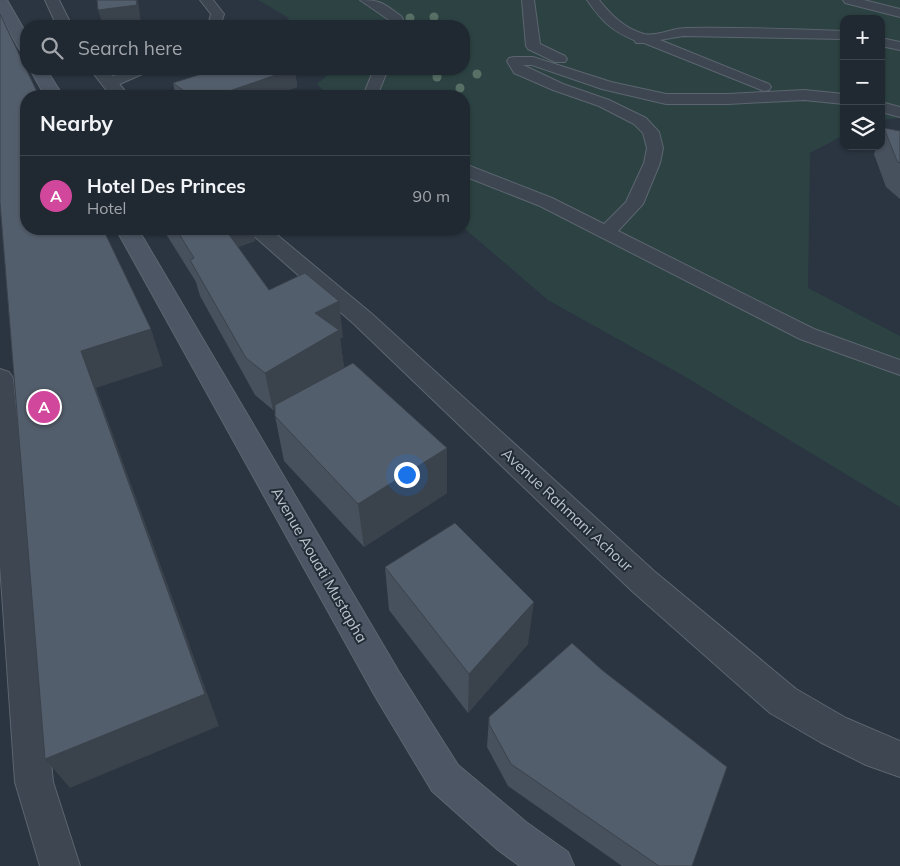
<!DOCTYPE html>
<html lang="en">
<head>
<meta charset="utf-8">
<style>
  :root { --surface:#202831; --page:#283039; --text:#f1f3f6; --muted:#a2a6ab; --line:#3d444d; --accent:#8bbbb9 }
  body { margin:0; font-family:Mulish,sans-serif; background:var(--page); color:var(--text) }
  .controls { position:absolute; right:15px; top:15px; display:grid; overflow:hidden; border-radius:10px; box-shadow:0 1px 4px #0004 }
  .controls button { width:45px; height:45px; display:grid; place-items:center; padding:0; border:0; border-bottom:1px solid var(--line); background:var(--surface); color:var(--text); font:25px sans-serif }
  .you { position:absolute; left:406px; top:474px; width:18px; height:18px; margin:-12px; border:4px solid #fff; border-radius:50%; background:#1a73e8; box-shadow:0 0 0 8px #1a73e833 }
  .badge { display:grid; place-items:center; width:32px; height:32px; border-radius:50%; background:var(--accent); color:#fff; font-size:16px; font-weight:700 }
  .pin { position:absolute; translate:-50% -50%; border:2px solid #fff; box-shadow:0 1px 5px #0006 }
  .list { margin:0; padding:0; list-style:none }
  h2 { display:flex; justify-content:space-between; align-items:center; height:65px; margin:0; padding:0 20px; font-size:21px }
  h2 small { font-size:16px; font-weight:400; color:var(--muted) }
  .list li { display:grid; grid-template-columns:32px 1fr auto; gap:15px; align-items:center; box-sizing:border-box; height:80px; padding:0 20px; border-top:1px solid var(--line) }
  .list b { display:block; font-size:19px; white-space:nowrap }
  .list p { margin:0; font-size:16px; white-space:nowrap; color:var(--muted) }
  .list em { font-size:16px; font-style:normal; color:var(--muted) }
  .icon { flex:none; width:28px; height:28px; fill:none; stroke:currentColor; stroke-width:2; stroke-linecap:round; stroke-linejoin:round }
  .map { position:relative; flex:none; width:900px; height:866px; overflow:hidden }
  .search { position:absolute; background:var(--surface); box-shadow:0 1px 4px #0004; left:20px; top:20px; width:450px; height:55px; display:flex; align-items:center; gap:12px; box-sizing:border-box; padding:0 18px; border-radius:20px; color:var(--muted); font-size:19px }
  .panel { position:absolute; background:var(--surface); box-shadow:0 1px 4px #0004; left:20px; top:90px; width:450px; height:145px; border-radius:20px }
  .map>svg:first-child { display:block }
  .green { fill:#2d4343 }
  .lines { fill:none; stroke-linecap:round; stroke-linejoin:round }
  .minor-casing { stroke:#5c656f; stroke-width:2 }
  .tertiary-casing { stroke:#5c656f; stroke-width:2 }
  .secondary-casing { stroke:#5c656f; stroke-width:2 }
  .minor { fill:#3e4751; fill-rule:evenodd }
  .tertiary { fill:#3e4751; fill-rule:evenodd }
  .secondary { fill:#4c5664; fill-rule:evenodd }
  .tree { fill:#576f65 }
  .wall { fill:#47515d }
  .shaded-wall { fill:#3a424c }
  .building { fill:#535e6c; stroke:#3a424c }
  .labels { text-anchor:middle; stroke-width:4; stroke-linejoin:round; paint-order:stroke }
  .street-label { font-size:15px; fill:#bbc2cb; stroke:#222c37 }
</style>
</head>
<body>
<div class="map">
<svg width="900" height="866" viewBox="0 0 900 866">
  <rect width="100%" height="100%" fill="#2a3541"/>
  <polygon class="green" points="258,0 900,0 900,118 881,120 881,19 844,19 844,135 810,153 808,288 900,336 900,507 684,376 548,300 464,228 464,96 328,96 317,84 335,69 464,69 464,26 284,26 289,18"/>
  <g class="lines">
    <g class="minor-casing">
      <g id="minor">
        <polygon points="200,0 213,0 224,14 220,26 208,26 211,14"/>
        <path d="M360,0C382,0 384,4 401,16L403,19L401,26H388L389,20Z"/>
        <polygon points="522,0 534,0 540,44 565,56 567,59 565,62 555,62 528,49 526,46"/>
        <path d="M587,0H599C612,16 624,28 644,34C656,37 673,28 686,28C738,27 791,29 844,31V39L683,36L660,40L769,84L771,87L769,90L764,91L644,43H636L634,40C610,30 602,21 587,0Z"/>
        <polygon points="843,0 864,0 900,9 900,17 845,3"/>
        <polygon points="881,38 900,42 900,50 881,46"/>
        <polygon points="514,57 533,57 611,82 666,94 728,94 804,90 844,94 844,104 804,100 728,104 666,104 602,89 532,65 523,65 563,84 609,100 646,118 659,132 663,148 660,163 643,204 618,231 814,329 900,360 900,375 800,339 540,206 464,176 464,165 470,166 552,198 604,224 626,202 644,163 647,148 643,133 634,124 599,106 553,90 514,73 507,61 509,58"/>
        <polygon points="130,69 149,69 147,72 115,86 105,86 103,83 105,80"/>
        <polygon points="374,69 388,69 377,96 363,96"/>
        <polygon points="881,102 900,107 900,117 881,112"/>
      </g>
    </g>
    <g class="tertiary-casing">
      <g id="tertiary">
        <polygon points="45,0 59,0 72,26 57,26"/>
        <polygon points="90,69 107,69 129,96 111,96"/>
        <polygon points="246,229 270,229 372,314 654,571 796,689 846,718 900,741 900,777 866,765 820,742 770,713 632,591 354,324"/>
        <polygon points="0,369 9,372 13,378 53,782 80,866 40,866 15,782 0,565"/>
      </g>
    </g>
    <g class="secondary-casing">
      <g id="secondary">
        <polygon points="0,0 7,0 26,33 26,52 20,50 18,47 0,14"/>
        <polygon points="30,69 46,69 63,96 45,96"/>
        <polygon points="116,229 138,229 399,672 458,765 526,822 568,852 574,866 520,866 498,850 432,791 375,696"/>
      </g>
    </g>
    <use href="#minor" class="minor"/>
    <use href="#tertiary" class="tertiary"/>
    <use href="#secondary" class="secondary"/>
  </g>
  <g class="tree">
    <circle cx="434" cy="17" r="4.5"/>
    <circle cx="410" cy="18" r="4.5"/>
    <circle cx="477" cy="74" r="4.5"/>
    <circle cx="437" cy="77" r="4.5"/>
    <circle cx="460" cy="88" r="4.5"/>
  </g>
  <g class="wall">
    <polygon points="217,69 295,69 297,87 272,96 176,96 173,83"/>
    <polygon points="884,128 900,131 900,199 886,187 874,154 877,146 881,146 881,135"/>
    <polygon points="163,229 253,229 255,241 238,247 269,290 343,337 340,339 344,367 321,381 447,448 447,493 364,547 284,461 275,416 275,409 273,410 255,395 200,296 196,282"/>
    <polygon points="385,567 528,644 468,713 389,610"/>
    <polygon points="489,717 692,866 622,866 508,786 487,747"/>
  </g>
  <g class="shaded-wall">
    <polygon points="136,0 138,0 141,23 113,26 103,26 98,10"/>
    <polygon points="293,69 295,69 297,87 272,96 215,96"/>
    <polygon points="219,229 253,229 255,241 224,252"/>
    <polygon points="339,301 343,337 340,339 344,367 273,410 265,373 315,313"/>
    <polygon points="151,329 163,366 96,388 219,726 70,788 45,759 81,351"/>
    <polygon points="447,448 447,493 364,547 358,504"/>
    <polygon points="534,602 528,644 468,713 469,674"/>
  </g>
  <g class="building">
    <polygon points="97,0 136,0 137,5 98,10"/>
    <polygon points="0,14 39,96 26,96 26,229 103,229 151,329 81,351 205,694 45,759 0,203"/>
    <polygon points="217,69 293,69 215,96 191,96 173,83"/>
    <polygon points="884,128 900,131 900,163 897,161"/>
    <polygon points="176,229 225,229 269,290 305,273 339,301 315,313 339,330 265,373 246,358 190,260 194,258"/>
    <polygon points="353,363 447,448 358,504 275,416 275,405"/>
    <polygon points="455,523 534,602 469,674 385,567"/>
    <polygon points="572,643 602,670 727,767 692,866 659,866 511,764 489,724 489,717"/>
  </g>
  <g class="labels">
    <g class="street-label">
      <text transform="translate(567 510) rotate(43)" y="5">Avenue Rahmani Achour</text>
      <text transform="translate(319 565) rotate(60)" y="5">Avenue Aouati Mustapha</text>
    </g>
  </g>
</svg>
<div class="controls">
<button>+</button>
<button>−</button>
<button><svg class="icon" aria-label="layers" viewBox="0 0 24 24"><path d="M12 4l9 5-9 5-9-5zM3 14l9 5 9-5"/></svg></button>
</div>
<div class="you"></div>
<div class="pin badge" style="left:44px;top:407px;background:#d1479c">A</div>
<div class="search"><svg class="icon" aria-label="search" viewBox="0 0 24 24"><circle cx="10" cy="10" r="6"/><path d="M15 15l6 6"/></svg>Search here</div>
<section class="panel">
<h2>Nearby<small></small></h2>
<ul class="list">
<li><span class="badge" style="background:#d1479c">A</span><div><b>Hotel Des Princes</b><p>Hotel</p></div><em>90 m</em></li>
</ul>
</section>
</div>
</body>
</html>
